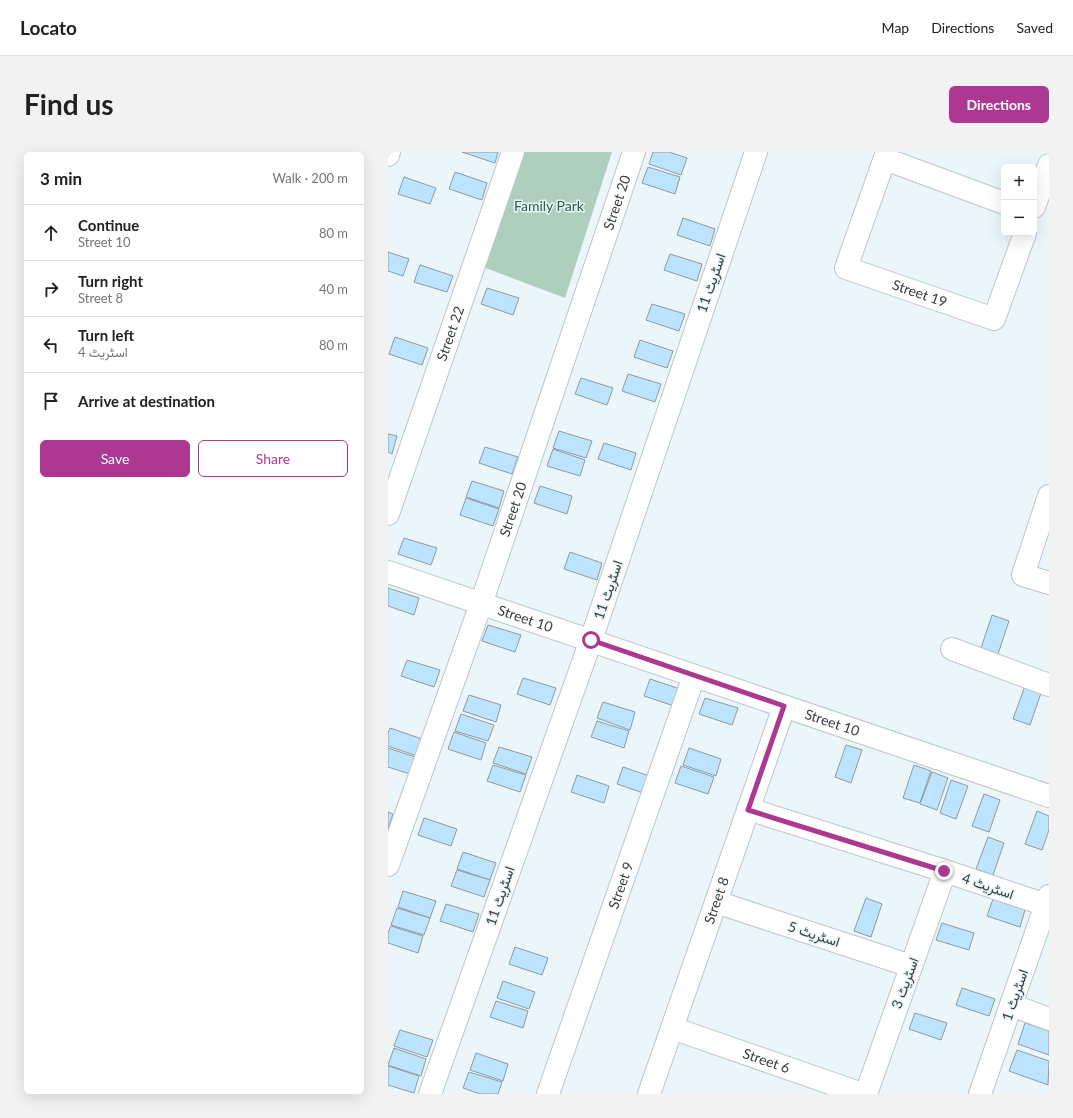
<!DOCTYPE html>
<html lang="en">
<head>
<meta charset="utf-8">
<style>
  :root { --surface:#fff; --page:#f2f2f2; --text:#202124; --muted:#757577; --line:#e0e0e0; --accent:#ac3892 }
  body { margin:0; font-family:Lato,Vazirmatn,sans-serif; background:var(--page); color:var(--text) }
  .controls { position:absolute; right:12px; top:12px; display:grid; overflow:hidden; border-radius:6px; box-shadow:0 4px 16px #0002 }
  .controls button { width:36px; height:36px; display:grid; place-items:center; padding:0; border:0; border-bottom:1px solid var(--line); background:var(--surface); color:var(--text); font:20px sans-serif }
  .stop { position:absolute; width:12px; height:12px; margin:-9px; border:3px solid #ac3892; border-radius:50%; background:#fff }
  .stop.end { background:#ac3892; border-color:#fff; box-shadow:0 1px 4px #0008 }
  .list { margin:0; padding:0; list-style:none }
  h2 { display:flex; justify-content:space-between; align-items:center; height:52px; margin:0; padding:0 16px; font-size:17px }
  h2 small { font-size:13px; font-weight:400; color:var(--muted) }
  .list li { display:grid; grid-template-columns:26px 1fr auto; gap:12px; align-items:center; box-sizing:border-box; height:56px; padding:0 16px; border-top:1px solid var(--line) }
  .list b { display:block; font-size:15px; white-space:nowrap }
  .list p { margin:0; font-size:13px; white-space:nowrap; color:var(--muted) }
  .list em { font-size:13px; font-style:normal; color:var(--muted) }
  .actions { display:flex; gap:8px; padding:12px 16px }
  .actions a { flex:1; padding:9px 0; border:1px solid var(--accent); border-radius:6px; text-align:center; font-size:14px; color:var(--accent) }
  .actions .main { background:var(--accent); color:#fff }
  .icon { flex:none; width:22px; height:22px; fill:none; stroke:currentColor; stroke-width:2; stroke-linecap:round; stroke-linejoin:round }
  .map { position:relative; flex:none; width:661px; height:942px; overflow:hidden; border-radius:6px }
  header { display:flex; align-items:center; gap:24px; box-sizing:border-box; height:56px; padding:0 20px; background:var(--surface); border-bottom:1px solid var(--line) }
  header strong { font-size:19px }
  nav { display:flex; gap:22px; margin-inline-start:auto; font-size:14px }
  .intro { display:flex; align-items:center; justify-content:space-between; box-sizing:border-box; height:96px; padding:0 24px }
  h1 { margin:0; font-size:28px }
  .button { padding:10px 18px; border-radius:6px; background:var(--accent); color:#fff; font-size:14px; font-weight:700 }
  main { display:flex; gap:24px; padding:0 24px }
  aside { flex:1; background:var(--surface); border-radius:6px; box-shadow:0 4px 16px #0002 }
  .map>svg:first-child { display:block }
  .green { fill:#afcfbe }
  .building { fill:#bde4fe; stroke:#90999f }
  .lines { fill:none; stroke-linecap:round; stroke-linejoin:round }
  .minor-casing { stroke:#bbc6c9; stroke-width:24 }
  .minor { stroke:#fff; stroke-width:22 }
  .route { stroke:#ac3892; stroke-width:5 }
  .labels { text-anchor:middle; stroke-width:3; stroke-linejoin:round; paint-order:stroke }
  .street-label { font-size:14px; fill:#383d3e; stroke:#eaf6f9 }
  .park-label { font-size:14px; fill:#216045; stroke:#eaf6f9 }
</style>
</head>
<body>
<header>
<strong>Locato</strong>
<nav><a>Map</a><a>Directions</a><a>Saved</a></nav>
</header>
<div class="intro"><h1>Find us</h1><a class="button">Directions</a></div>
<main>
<aside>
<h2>3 min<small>Walk · 200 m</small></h2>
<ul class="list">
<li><svg class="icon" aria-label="ahead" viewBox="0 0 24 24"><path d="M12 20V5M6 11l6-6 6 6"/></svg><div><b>Continue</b><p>Street 10</p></div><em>80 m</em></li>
<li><svg class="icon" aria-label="right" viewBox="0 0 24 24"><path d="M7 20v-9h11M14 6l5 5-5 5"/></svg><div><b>Turn right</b><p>Street 8</p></div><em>40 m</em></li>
<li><svg class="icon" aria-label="left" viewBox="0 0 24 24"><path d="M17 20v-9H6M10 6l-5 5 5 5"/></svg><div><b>Turn left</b><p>اسٹریٹ 4</p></div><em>80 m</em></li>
<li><svg class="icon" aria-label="arrive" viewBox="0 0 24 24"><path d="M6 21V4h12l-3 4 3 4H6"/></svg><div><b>Arrive at destination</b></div></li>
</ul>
<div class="actions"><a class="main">Save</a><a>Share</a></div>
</aside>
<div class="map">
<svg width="661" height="942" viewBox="0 0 661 942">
  <rect width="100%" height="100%" fill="#eaf6f9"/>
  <polygon class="green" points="132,0 224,0 177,146 95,115"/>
  <g class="building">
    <polygon points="74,0 110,0 107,11"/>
    <polygon points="265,0 281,0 299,6 293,23 261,12"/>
    <polygon points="260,15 292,25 287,42 254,31"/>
    <polygon points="67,20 99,31 94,48 61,37"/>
    <polygon points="16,25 48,36 42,52 10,42"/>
    <polygon points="295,66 327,77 322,94 289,83"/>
    <polygon points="0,100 21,107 15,124 0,119"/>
    <polygon points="282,102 314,112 309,129 276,118"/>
    <polygon points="32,113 65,124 59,140 26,130"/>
    <polygon points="99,136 131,146 125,163 93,152"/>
    <polygon points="264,152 297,162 291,179 258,168"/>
    <polygon points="7,185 40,196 34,213 1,202"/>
    <polygon points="252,188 285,199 279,216 246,205"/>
    <polygon points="240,222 273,232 267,250 234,239"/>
    <polygon points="193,226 225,236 219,253 187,242"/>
    <polygon points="171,279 204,289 198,306 165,296"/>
    <polygon points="0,282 9,284 4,302 0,300"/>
    <polygon points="216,291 248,301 243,318 210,307"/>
    <polygon points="97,295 130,305 124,322 91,311"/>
    <polygon points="165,297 197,308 192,324 159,314"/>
    <polygon points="84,329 116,339 111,356 78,345"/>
    <polygon points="152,334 184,344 179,362 146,351"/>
    <polygon points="78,346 111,357 105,374 72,363"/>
    <polygon points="16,386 49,396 43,413 10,402"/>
    <polygon points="182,400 214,411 209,428 176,417"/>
    <polygon points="0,436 31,446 26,463 0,454"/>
    <polygon points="604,463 621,469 610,502 593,496"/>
    <polygon points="100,473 133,483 127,500 94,489"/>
    <polygon points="19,508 52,518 46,535 13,524"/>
    <polygon points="135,526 168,536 162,553 129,542"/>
    <polygon points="262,527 295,538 289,555 256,544"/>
    <polygon points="637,534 653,541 642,573 625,567"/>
    <polygon points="81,543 113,553 108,570 75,559"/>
    <polygon points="317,546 350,556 344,573 311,562"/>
    <polygon points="215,550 247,560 242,578 209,566"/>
    <polygon points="73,562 106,573 100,589 67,579"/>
    <polygon points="209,569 241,579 236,596 203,585"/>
    <polygon points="2,576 34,587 29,604 0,594 0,581"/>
    <polygon points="66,580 98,591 93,608 60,597"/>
    <polygon points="458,593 474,598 463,631 447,625"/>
    <polygon points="111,595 144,605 138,622 105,611"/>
    <polygon points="0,596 27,605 22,622 0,615"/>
    <polygon points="301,596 333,607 328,624 295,613"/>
    <polygon points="105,613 138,623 132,640 99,629"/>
    <polygon points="526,613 543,619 532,651 515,646"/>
    <polygon points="293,614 326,625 320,642 287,631"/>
    <polygon points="235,615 267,626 261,643 229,632"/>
    <polygon points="544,620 560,626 549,658 532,652"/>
    <polygon points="189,623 221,634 216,651 183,640"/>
    <polygon points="563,628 580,634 568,667 552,661"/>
    <polygon points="596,642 612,648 601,680 584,674"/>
    <polygon points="649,659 661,664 661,678 654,698 637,692"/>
    <polygon points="0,660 5,662 0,678"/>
    <polygon points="36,666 69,677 63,694 30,683"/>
    <polygon points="600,685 616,691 605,723 588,717"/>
    <polygon points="75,700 108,711 102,728 69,717"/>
    <polygon points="69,718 102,728 96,745 63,734"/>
    <polygon points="15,739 48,749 42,766 10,755"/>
    <polygon points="478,746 494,752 483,785 466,779"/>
    <polygon points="605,747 637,758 632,775 599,764"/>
    <polygon points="58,752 91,762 85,780 52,769"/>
    <polygon points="9,756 42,766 36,783 3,773"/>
    <polygon points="554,771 586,781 581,798 548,788"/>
    <polygon points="3,774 35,784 30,801 0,791 0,781"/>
    <polygon points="127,795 160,806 154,823 121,812"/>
    <polygon points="115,829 147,840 141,857 109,846"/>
    <polygon points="574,836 607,847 601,864 568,853"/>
    <polygon points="108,849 140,859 135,876 102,865"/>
    <polygon points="527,861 559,871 553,888 521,877"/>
    <polygon points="637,871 661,879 661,903 630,892"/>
    <polygon points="12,878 45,888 39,905 6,894"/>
    <polygon points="6,896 38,907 33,924 0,913"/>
    <polygon points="629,898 661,909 660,933 621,919"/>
    <polygon points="88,901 120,912 115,929 82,918"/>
    <polygon points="0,914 31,924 26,941 0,933"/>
    <polygon points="81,920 114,930 110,942 92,942 75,936"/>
  </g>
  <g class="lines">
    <g class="minor-casing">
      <g id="minor">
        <path id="s1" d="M499,0L458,116L606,167L637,81"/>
        <polyline points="0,3 1,0"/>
        <polyline points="497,7 616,51"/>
        <polyline points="646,55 661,13"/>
        <polyline points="661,344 635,423 661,431"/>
        <path id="s2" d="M0,362L125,0"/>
        <path id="s3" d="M0,420L661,644"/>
        <polyline points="564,497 661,533"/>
        <polyline points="360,657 557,719 658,753"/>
        <path id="s4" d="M0,713L93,452L246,0"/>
        <polyline points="328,750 523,814"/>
        <polyline points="623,853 661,867"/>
        <path id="s5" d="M284,876L474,942"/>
        <polyline points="42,942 203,488 368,0"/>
        <path id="s6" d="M160,942L306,524"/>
        <path id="s7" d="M261,942L396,555"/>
        <polyline points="478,942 557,719"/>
        <polyline points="592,942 661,744"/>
      </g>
    </g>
    <use href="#minor" class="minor"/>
  </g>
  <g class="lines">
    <polyline class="route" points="203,488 396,554 360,658 556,719"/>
  </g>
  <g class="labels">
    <g class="street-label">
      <text dy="5" stroke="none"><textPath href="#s4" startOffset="701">Street 20</textPath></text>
      <text transform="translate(323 131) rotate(-71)" y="5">اسٹریٹ 11</text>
      <text dy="5" stroke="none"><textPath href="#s1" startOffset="201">Street 19</textPath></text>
      <text dy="5" stroke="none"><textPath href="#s2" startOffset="191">Street 22</textPath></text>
      <text dy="5" stroke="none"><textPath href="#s4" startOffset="377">Street 20</textPath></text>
      <text transform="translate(220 438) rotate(-71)" y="5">اسٹریٹ 11</text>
      <text dy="5" stroke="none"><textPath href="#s3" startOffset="145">Street 10</textPath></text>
      <text dy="5" stroke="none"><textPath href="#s3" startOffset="469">Street 10</textPath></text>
      <text dy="5" stroke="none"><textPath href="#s6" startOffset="221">Street 9</textPath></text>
      <text transform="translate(600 734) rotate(19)" y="5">اسٹریٹ 4</text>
      <text transform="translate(112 744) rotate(-71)" y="5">اسٹریٹ 11</text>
      <text dy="5" stroke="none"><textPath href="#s7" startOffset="205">Street 8</textPath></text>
      <text transform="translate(426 782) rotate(18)" y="5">اسٹریٹ 5</text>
      <text transform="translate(517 831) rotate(-70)" y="5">اسٹریٹ 3</text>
      <text transform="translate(627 843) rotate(-71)" y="5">اسٹریٹ 1</text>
      <text dy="5" stroke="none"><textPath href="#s5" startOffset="100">Street 6</textPath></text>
    </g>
    <g class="park-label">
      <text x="161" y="59">Family Park</text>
    </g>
  </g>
</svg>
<div class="controls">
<button>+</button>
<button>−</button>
</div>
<div class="stop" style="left:203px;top:488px"></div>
<div class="stop end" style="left:556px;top:719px"></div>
</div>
</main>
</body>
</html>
